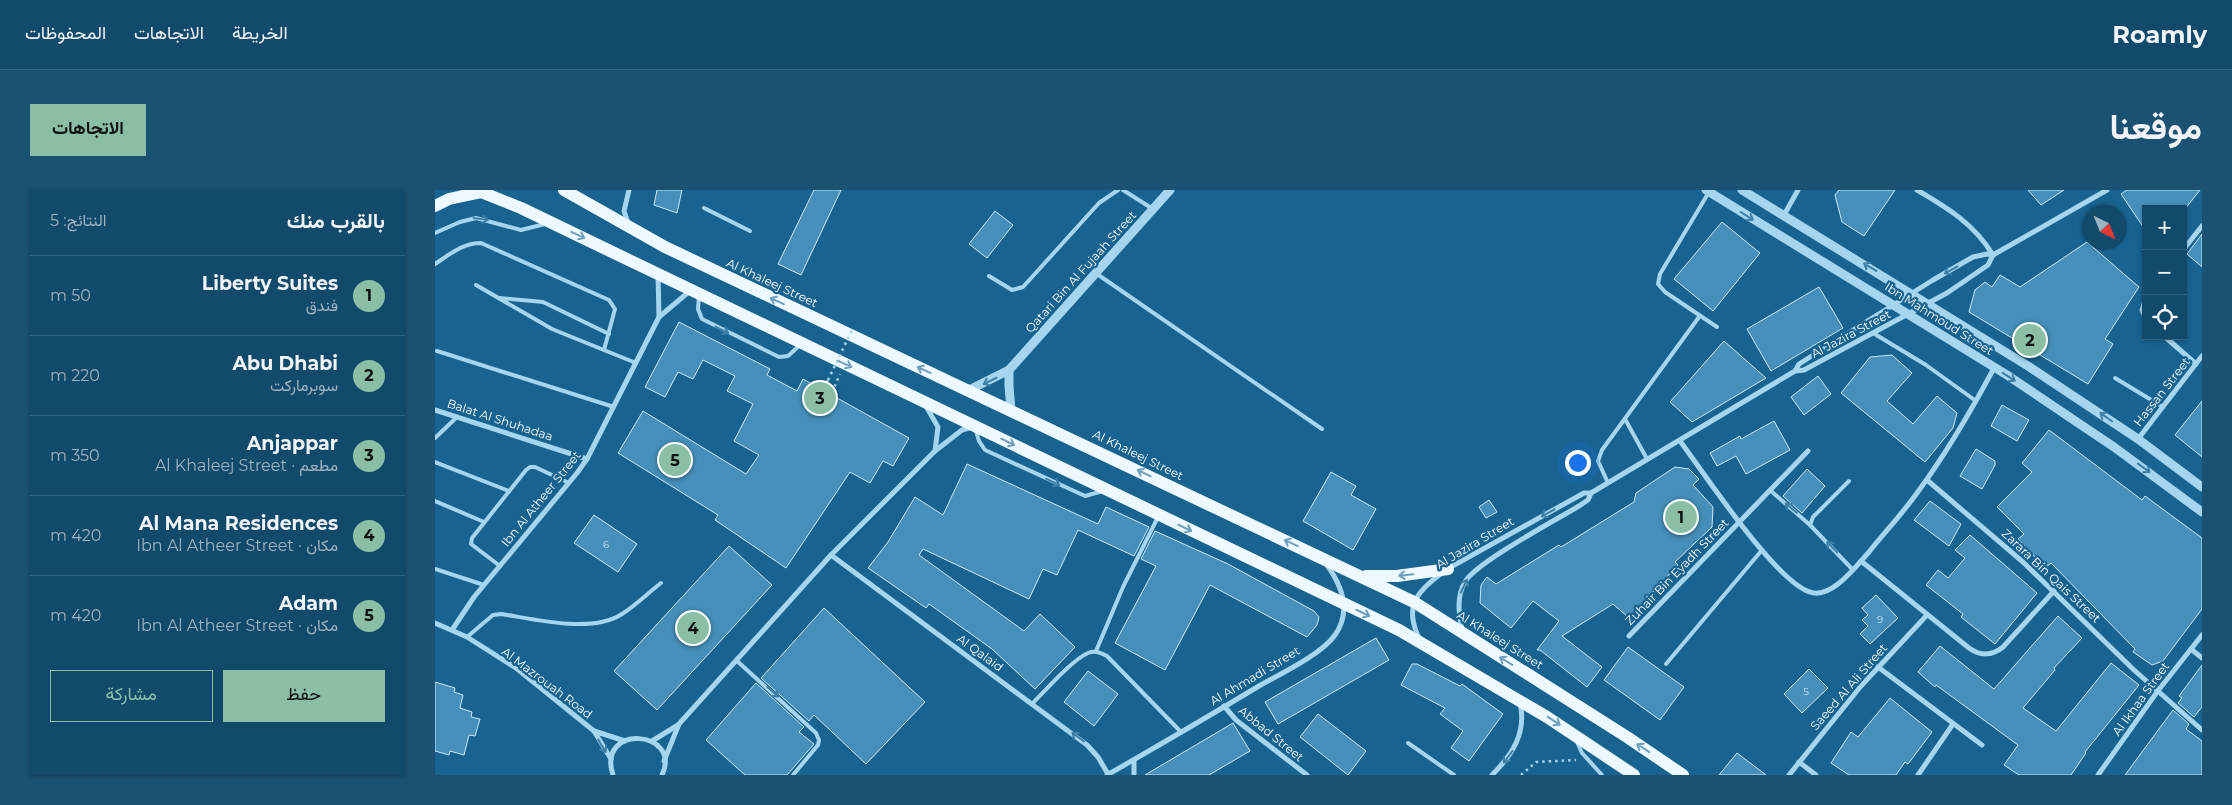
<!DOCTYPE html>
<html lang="ar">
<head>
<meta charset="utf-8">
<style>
  :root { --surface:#124a6c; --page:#1b5172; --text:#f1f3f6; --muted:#9cb3c2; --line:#31627f; --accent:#8abfa5 }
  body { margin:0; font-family:Montserrat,Vazirmatn,sans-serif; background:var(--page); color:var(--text); direction:rtl }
  .controls { position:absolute; right:15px; top:15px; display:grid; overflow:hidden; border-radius:0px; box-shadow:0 1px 4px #0004 }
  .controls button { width:45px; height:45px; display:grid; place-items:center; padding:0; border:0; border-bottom:1px solid var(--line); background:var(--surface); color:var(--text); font:25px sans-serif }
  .compass { position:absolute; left:1647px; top:15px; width:45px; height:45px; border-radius:50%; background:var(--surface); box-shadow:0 1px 4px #0004; rotate:137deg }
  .you { position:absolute; left:1142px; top:272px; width:18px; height:18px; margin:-12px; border:4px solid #fff; border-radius:50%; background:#1a73e8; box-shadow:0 0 0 8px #1a73e833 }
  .badge { display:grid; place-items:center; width:32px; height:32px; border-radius:50%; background:var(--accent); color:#111; font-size:16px; font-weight:700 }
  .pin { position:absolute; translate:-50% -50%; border:2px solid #fff; box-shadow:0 1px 5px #0006 }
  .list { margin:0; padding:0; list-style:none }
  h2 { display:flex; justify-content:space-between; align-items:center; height:65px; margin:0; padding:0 20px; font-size:21px }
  h2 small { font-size:16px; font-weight:400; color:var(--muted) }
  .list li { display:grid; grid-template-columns:32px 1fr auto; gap:15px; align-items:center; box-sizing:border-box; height:80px; padding:0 20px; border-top:1px solid var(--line) }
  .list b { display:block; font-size:19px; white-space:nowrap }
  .list p { margin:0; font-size:16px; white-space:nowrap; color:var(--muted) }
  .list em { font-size:16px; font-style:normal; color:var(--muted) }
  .actions { display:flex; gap:10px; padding:15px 20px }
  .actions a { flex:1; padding:11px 0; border:1px solid var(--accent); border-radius:0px; text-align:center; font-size:18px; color:var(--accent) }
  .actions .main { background:var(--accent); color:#111 }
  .icon { flex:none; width:28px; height:28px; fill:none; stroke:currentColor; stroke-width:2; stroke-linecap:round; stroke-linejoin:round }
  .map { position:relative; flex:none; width:1767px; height:585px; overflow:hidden; direction:ltr; border-radius:0px }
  header { display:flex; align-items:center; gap:30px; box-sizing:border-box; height:70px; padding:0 25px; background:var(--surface); border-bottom:1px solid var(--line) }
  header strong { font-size:24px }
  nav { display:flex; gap:28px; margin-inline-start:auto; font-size:18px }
  .intro { display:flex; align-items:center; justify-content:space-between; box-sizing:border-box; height:120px; padding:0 30px }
  h1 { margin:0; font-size:35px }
  .button { padding:12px 22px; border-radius:0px; background:var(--accent); color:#111; font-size:18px; font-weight:700 }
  main { display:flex; gap:30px; padding:0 30px }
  aside { flex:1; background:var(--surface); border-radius:0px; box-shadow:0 1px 4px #0004 }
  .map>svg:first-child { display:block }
  .building { fill:#458fba; stroke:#cceafb }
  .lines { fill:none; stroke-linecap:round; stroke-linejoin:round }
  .path { stroke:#a6d5ef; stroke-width:2.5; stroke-dasharray:2.5 4; stroke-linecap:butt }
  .service { stroke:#a6d5ef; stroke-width:4 }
  .minor { stroke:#a6d5ef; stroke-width:5 }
  .tertiary { stroke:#a6d5ef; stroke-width:9 }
  .primary { stroke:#eef8ff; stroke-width:12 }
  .path-bridge { stroke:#a6d5ef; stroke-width:2.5; stroke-dasharray:2.5 4; stroke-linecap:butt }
  .oneway { stroke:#3c80a8 }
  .oneway2 { stroke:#6e9fbc }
  .labels { text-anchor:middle; stroke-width:4.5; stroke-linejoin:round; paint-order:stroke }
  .number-label { font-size:10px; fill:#d0e3ee }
  .street-label { font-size:12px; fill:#fff; stroke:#186390 }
</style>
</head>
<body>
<header>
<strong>Roamly</strong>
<nav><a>الخريطة</a><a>الاتجاهات</a><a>المحفوظات</a></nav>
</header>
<div class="intro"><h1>موقعنا</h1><a class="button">الاتجاهات</a></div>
<main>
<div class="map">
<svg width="1767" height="585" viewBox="0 0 1767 585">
  <rect width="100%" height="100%" fill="#186390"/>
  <g class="building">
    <polygon points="222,0 247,0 242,23 219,15"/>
    <polygon points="379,0 406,0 366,85 343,74"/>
    <polygon points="1404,0 1460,0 1429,46 1407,32 1400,5"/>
    <polygon points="1593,0 1629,0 1606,15"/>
    <polygon points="1692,0 1765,0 1750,19 1711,19 1711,41 1686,4"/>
    <polygon points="560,21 578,35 552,68 534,54"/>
    <polygon points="1287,32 1325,63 1278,121 1239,89"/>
    <polygon points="1767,44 1767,77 1752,64"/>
    <polygon points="1652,52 1704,97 1670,149 1678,154 1653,194 1534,122 1540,100 1550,92 1557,97 1565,85 1585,97"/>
    <polygon points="1384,97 1408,138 1336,181 1312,139"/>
    <polygon points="244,132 335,179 332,185 362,201 368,189 474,248 458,276 448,271 435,293 415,282 351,378 280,330 283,325 183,263 208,221 311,284 324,265 299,251 318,214 292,201 300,186 268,170 258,189 243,182 230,207 210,197"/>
    <polygon points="1289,151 1331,188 1257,232 1235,212"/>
    <polygon points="1457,165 1477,183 1452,211 1478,234 1502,206 1522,223 1518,238 1490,272 1406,203 1435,167"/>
    <polygon points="1383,186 1396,204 1369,225 1356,207"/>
    <polygon points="1767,211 1767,267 1740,245"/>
    <polygon points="1567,215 1594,230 1582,251 1556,236"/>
    <polygon points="1339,231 1355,260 1311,284 1301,266 1282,276 1275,263 1305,246 1306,249"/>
    <polygon points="1614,240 1707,310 1710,306 1767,348 1767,419 1728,471 1717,475 1698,462 1700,459 1616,373 1610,378 1583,349 1589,344 1562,317 1597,282 1587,273"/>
    <polygon points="1541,259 1560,271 1560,275 1547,299 1525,286"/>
    <polygon points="532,274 663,334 671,317 714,337 699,366 643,340 622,385 608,379 594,409 488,359 484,365 589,441 605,424 640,457 600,499 557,459 494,414 491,418 433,378 453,352 480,307 508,325"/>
    <polygon points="1240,277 1254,279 1264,289 1258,295 1278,317 1277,337 1240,372 1243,375 1194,428 1178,414 1127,446 1167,477 1152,497 1105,460 1102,460 1124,431 1098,411 1076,438 1045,413 1046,395 1052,387 1061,394 1124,355 1126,357 1199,312 1201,303"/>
    <polygon points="1372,279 1390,296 1367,323 1348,306"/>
    <polygon points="896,282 921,296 916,305 941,319 918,360 868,331"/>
    <polygon points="1054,310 1062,322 1051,328 1044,317"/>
    <polygon points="1495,311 1526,334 1514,356 1479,330"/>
    <polygon points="159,325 202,354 183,382 139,353"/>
    <polygon points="720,341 793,374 879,421 884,427 882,435 872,447 775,395 730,480 680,453 721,376 706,369"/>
    <polygon points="1535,345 1602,403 1560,454 1526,427 1528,424 1491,395 1503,380 1513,388 1530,368 1520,360"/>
    <polygon points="294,356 337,395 222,520 179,481"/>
    <polygon points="1441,405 1463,428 1435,454 1425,444 1433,436 1427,430 1433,425 1427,418"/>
    <polygon points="389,418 490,512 431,574 379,525 374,531 326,488"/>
    <polygon points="1623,426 1647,448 1619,478 1620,480 1588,518 1621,541 1676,473 1704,495 1650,562 1651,563 1636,585 1584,585 1569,575 1583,555 1501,495 1500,497 1483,482 1505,456 1559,499"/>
    <polygon points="941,448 954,470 843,534 830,512"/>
    <polygon points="1193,457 1249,497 1225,530 1169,490"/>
    <polygon points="977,474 982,474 1025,496 1027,494 1068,524 1034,571 1016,558 1028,541 1005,524 1010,518 966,495"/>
    <polygon points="1767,475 1767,517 1759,527 1743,513 1747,508 1744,506"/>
    <polygon points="1374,479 1393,498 1367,523 1349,504"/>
    <polygon points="653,481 683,504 659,536 629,512"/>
    <polygon points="0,492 20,498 19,502 28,505 25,518 37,522 36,527 45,529 40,546 34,545 29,565 15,561 14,565 0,561"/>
    <polygon points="321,493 369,537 364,542 379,554 352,585 310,585 271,550"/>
    <polygon points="1455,508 1497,542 1473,574 1470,572 1461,585 1414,585 1396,573 1416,542 1423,547"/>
    <polygon points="1738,520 1754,534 1751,539 1767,551 1767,585 1690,585"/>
    <polygon points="883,524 931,561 913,585 865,547"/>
    <polygon points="798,533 815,561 774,585 710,585"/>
    <polygon points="1302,563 1331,585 1284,585"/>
  </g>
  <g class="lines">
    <g class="path">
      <polyline points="393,190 390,196 398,200 405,184"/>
      <polyline points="1086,585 1101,572 1141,570"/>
    </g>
    <g class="service">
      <polyline points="688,0 718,19"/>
      <polyline points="1274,2 1225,84 1223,94 1230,102 1282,137"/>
      <polyline points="269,18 315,41"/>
      <polyline points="0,43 25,32 41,28 86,40 110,34"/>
      <path d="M0,74C15,64 28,53 46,53L174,110L180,119L169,160"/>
      <polyline points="662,84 887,239"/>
      <polyline points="554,86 577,100 588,97 664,13 683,0"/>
      <polyline points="41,95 117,139 201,173"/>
      <polyline points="264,106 263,119 267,129 344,167 353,166 365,155"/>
      <polyline points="64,108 108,112 174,144"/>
      <polyline points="1438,143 1491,175 1541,211"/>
      <polyline points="2,161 179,217"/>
      <polyline points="1680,188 1728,217"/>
      <polyline points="1190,229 1212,269"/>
      <polyline points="541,241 544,251 550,260 650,306 668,301"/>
      <polyline points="0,248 22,227"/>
      <polyline points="0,272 74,301"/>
      <polyline points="1173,293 1163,271 1167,260 1264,127"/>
      <polyline points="1336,301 1375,335 1418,380"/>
      <polyline points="0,311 49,332"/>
      <polyline points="1375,335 1378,327 1414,291"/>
      <polyline points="65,376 36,354 37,348 91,280 95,277 100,277 134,293"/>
      <polyline points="0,379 49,395"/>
      <path d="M32,447L58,425L66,424C99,429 157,444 187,424C201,415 213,403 226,393"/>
      <polyline points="661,461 688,397 723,327"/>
      <polyline points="301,470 381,543 384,550 383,555 358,585"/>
      <polyline points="1231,474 1327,360"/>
      <path d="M597,514C611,500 637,470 653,463C660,460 666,463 672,466L746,542"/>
      <polyline points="1142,552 1147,563 1167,585"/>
      <polyline points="973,553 1019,585"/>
    </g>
    <g class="minor">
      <path d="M1482,0C1513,18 1539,34 1558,65"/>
      <polyline points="1349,25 1363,0"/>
      <polyline points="193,33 189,21 194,0"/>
      <polyline points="1748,60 1767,36"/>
      <polyline points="223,85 224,127"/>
      <polyline points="1711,108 1707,120 1711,129"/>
      <polyline points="1729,146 1761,174"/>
      <polyline points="1360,181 1364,174 1498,90 1538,67 1552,64 1558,65 1672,0"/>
      <polyline points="492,218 503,237 500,261"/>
      <polyline points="0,220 152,269"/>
      <polyline points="1703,249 1767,166"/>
      <path d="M1245,251C1269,283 1340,391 1375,402C1396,410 1421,376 1434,362C1450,342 1467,324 1482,303C1511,264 1536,221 1559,178"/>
      <polyline points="1492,290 1588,372 1699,480 1767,540"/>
      <polyline points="396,365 652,555 663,567 673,584"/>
      <path d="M1426,371L1534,458C1545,466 1557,466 1568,457L1619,401"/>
      <polyline points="1014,378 1149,303 1156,303"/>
      <polyline points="0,433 32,447 81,478 159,541 176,569"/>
      <polyline points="17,440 39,407 142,283 152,269 224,127 256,100"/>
      <path d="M1027,440C1024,424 1021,407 1030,392C1040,373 1121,330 1144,316L1153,310L1156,303L1360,181L1369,180L1512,103L1553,75L1558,65"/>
      <polyline points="1194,446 1373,261"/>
      <path d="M984,448C969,417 981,402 1007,383"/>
      <polyline points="1756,459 1767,468"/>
      <polyline points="1443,477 1547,555"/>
      <polyline points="789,516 801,530 872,585"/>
      <polyline points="159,541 190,551"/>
      <polyline points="217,551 243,535"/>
      <polyline points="229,571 244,534 396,365 500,261 527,240 537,237"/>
      <polyline points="1364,572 1381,585"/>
      <path d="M178,585C161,533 248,540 227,585"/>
      <path d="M672,585C723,556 774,526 824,496C845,484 887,464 900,445C917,421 907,396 892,375"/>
      <polyline points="699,585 699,570"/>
      <path d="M1057,585C1077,565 1092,543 1085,513"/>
      <polyline points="1354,585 1426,496 1492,425"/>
      <polyline points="1483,585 1518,534"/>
      <polyline points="1663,585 1722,502 1767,445"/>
    </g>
    <g class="tertiary">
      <polyline points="1271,0 1572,185 1679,257 1767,322"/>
      <polyline points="1307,0 1593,176 1703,249 1767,297"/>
      <polyline points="574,180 574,196 576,220"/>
      <polyline points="534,200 574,180 735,0"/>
    </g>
    <g class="primary">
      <polyline points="41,0 86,18 171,59 964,440 1112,527 1199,585"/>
      <polyline points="129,0 230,57 979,412 1192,547 1248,585"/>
      <polyline points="0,16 14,9 47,2"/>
      <polyline points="931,386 962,386 1013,379"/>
    </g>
    <polyline class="path-bridge" points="393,190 417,140"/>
  </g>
  <defs><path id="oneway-shaft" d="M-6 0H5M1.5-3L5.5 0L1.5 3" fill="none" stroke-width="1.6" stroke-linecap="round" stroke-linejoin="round" transform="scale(1.25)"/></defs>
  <g class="oneway">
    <use href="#oneway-shaft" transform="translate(1312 26) rotate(32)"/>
    <use href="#oneway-shaft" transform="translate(46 29) rotate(8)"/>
    <use href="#oneway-shaft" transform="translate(1435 77) rotate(-149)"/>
    <use href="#oneway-shaft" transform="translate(1516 80) rotate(151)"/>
    <use href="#oneway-shaft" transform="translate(287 140) rotate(26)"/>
    <use href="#oneway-shaft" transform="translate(1574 187) rotate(33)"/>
    <use href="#oneway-shaft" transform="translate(555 191) rotate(154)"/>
    <use href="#oneway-shaft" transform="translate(1671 227) rotate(-145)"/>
    <use href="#oneway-shaft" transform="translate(1709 278) rotate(36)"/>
    <use href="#oneway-shaft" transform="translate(618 292) rotate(25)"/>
    <use href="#oneway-shaft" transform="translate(1356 318) rotate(-140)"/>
    <use href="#oneway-shaft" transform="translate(1113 323) rotate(151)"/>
    <use href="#oneway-shaft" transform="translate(1397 357) rotate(-134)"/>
    <use href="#oneway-shaft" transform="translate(1029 396) rotate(-65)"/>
    <use href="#oneway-shaft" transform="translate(338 502) rotate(42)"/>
    <use href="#oneway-shaft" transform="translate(643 547) rotate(-143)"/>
    <use href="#oneway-shaft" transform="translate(167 556) rotate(59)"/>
    <use href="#oneway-shaft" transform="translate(1073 567) rotate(127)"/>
  </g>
  <g class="oneway2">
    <use href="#oneway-shaft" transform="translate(143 45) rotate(25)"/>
    <use href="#oneway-shaft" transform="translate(342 111) rotate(-155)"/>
    <use href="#oneway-shaft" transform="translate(410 174) rotate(25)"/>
    <use href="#oneway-shaft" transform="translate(489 180) rotate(-155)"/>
    <use href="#oneway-shaft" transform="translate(573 252) rotate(26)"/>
    <use href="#oneway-shaft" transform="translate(709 283) rotate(-154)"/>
    <use href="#oneway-shaft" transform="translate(750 338) rotate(26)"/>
    <use href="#oneway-shaft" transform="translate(856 353) rotate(-155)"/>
    <use href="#oneway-shaft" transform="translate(971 385) rotate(174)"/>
    <use href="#oneway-shaft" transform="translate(928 423) rotate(26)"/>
    <use href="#oneway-shaft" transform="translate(1071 471) rotate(-148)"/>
    <use href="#oneway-shaft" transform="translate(1119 531) rotate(33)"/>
    <use href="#oneway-shaft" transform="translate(1208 558) rotate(-146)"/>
  </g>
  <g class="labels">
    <g class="number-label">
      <text x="171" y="358">6</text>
      <text x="1445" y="433">9</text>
      <text x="1371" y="505">5</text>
    </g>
    <g class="street-label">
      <text transform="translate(646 82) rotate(-48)" y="4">Qatari Bin Al Fujaah Street</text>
      <text transform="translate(337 93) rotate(25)" y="4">Al Khaleej Street</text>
      <text transform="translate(1504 129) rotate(32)" y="4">Ibn Mahmoud Street</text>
      <text transform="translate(1416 144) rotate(-28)" y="4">Al Jazira Street</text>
      <text transform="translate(1727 202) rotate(-52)" y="4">Hassan Street</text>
      <text transform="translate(65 230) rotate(18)" y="4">Balat Al Shuhadaa</text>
      <text transform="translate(703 265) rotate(26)" y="4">Al Khaleej Street</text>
      <text transform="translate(106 309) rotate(-51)" y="4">Ibn Al Atheer Street</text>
      <text transform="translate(1040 353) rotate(-31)" y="4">Al Jazira Street</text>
      <text transform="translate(1242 382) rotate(-46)" y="4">Zuhair Bin Eyadh Street</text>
      <text transform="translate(1616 386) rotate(43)" y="4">Zarara Bin Qais Street</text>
      <text transform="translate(1065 450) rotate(32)" y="4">Al Khaleej Street</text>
      <text transform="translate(545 463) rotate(36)" y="4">Al Qalaid</text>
      <text transform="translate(820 486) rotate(-31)" y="4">Al Ahmadi Street</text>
      <text transform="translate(112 493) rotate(37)" y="4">Al Mazrouah Road</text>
      <text transform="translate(1414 497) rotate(-49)" y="4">Saeed Al Ali Street</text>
      <text transform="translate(1706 509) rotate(-54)" y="4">Al Ikhaa Street</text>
      <text transform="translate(836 544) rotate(39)" y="4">Abbad Street</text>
    </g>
  </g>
</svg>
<div class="controls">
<button>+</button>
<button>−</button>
<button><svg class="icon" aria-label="locate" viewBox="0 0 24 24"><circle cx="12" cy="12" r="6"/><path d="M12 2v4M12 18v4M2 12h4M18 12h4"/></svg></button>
</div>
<svg class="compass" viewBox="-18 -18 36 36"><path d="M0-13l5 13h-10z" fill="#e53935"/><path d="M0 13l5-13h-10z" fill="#9cb3c2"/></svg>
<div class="you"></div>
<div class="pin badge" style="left:1246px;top:327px">1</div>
<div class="pin badge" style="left:1595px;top:150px">2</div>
<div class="pin badge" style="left:385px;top:208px">3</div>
<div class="pin badge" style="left:258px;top:438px">4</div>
<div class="pin badge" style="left:240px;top:270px">5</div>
</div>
<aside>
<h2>بالقرب منك<small>النتائج: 5</small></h2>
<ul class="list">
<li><span class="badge">1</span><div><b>Liberty Suites</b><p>فندق</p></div><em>50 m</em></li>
<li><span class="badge">2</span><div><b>Abu Dhabi</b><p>سوبرماركت</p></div><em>220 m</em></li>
<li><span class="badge">3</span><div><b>Anjappar</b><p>مطعم · Al Khaleej Street</p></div><em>350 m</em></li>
<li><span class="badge">4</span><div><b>Al Mana Residences</b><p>مكان · Ibn Al Atheer Street</p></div><em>420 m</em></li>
<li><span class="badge">5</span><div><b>Adam</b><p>مكان · Ibn Al Atheer Street</p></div><em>420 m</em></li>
</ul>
<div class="actions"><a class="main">حفظ</a><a>مشاركة</a></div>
</aside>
</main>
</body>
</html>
